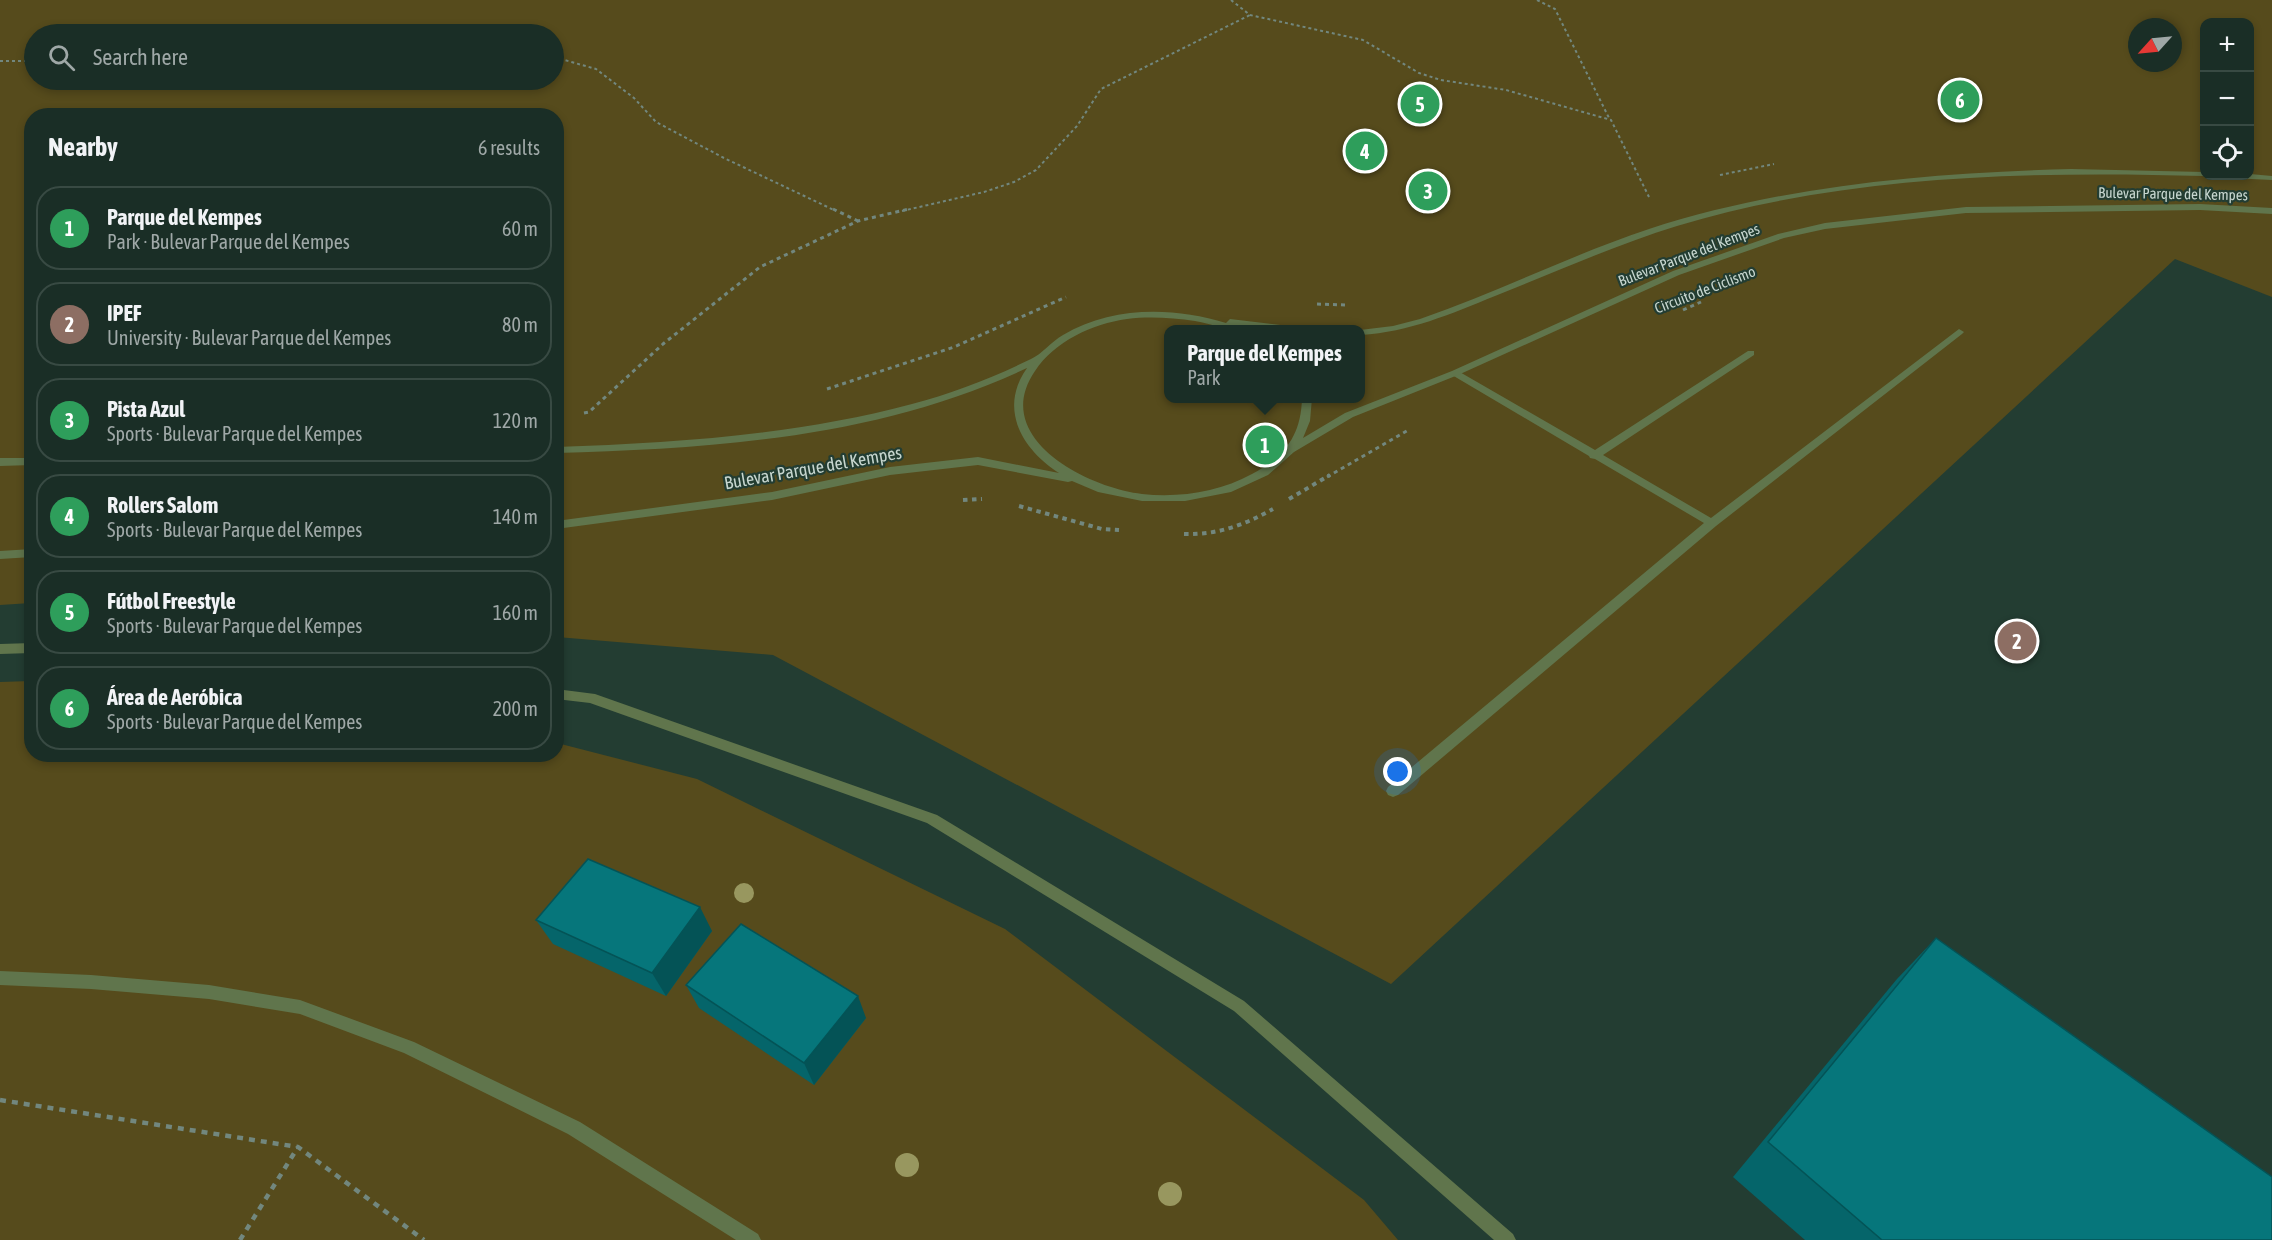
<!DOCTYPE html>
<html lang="en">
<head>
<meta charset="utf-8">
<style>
  :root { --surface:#1a2e26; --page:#273a32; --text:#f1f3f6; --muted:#9fa8a7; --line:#384a43; --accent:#f491d4 }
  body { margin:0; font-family:"Asap Condensed",sans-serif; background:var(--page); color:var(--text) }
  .controls { position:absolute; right:18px; top:18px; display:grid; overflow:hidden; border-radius:12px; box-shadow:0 3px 9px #0003 }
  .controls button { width:54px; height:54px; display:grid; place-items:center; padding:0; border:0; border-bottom:2px solid var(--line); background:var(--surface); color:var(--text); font:30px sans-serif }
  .compass { position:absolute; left:2128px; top:18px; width:54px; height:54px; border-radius:50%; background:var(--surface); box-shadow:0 3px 9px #0003; rotate:243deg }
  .you { position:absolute; left:1398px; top:772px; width:21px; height:21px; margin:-15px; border:4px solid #fff; border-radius:50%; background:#1a73e8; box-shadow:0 0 0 9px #1a73e833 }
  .badge { display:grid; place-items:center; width:39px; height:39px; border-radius:50%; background:var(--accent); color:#fff; font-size:20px; font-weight:700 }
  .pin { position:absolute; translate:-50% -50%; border:3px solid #fff; box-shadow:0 2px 6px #0006 }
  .popup { position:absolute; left:1164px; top:325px; width:201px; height:78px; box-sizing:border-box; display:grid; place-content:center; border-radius:12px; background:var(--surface); filter:drop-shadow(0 2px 4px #0005); font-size:20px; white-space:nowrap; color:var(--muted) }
  .popup b { font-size:22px; color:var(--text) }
  .popup::after { content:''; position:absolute; left:50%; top:100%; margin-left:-12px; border:12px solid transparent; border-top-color:var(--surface) }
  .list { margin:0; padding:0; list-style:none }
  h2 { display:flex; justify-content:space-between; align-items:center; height:78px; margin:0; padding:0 24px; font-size:26px }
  h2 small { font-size:20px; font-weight:400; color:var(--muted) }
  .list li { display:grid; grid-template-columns:39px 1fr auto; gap:18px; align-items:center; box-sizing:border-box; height:84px; margin:0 12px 12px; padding:0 12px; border:2px solid var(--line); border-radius:24px }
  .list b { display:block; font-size:22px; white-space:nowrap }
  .list p { margin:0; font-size:20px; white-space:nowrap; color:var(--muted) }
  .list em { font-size:20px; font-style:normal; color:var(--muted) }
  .icon { flex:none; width:33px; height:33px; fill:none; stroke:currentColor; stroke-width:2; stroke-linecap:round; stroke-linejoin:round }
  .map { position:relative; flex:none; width:2272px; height:1240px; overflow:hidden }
  .search { position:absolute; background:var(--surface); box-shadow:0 3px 9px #0003; left:24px; top:24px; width:540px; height:66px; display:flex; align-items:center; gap:15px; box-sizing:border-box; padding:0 21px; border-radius:33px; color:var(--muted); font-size:22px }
  .panel { position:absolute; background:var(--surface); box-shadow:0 3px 9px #0003; left:24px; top:108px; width:540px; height:654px; border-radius:24px }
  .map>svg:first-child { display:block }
  .green { fill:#564b1c; fill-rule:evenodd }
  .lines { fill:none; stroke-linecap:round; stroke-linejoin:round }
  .path-far3 { stroke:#72877e; stroke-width:2; stroke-dasharray:3 3; stroke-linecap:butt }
  .path-far2 { stroke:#72877e; stroke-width:3; stroke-dasharray:4 4; stroke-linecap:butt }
  .path-far1 { stroke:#72877e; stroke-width:4; stroke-dasharray:4.5 4.5; stroke-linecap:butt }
  .path { stroke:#72877e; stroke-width:4.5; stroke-dasharray:6 6; stroke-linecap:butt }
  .lane { fill:#60754c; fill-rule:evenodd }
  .street { fill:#60754c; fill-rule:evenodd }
  .tree { fill:#98975f }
  .wall { fill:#05656a }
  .shaded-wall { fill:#045356 }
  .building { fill:#06767b; stroke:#045356; stroke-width:1.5 }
  .labels { text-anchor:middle; stroke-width:4.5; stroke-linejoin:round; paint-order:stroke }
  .far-street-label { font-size:15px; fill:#c7d6cf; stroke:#233d32 }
  .street-label { font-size:18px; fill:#c7d6cf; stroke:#233d32 }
</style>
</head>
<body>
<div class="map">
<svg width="2272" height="1240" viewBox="0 0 2272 1240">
  <rect width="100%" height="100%" fill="#233d32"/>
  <g class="green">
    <path d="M0,0H2272V297L2175,259L1391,984L773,655L557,637L556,116H32L31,603L0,605ZM2204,22H2250V176H2204ZM2137,27H2173V63H2137ZM34,34H554V80H34ZM1169,330H1361V398H1169Z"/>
    <polygon points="31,681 32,754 556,754 557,743 697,779 1005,929 1364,1200 1398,1240 0,1240 0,682"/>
  </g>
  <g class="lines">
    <g class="path-far3">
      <polyline points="1231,0 1250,15 1363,40 1419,73 1441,80 1506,90 1611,120 1649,197"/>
      <polyline points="1537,0 1555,9 1610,120"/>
      <polyline points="554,57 596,69 634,98 656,122 724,158 836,211"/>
      <polyline points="0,61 34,61"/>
      <polyline points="1720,175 1774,164"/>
      <polyline points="902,211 984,192 1014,182 1036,170 1077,126 1101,89 1250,15"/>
    </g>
    <g class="path-far2">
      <polyline points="833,209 858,221"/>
      <polyline points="1317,304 1346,305"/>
      <polyline points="1683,310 1701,302"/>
      <polyline points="827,389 954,347 1066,297"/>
      <polyline points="584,413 589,412 663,344 760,267 858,221 909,209"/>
      <polyline points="1327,477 1410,429"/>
    </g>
    <g class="path-far1">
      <polyline points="1289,499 1330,475"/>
      <polyline points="963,500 982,499"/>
      <polyline points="1019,506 1102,529 1119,530"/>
      <path d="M1184,534C1218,535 1244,525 1273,509"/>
    </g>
    <g class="path">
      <polyline points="0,1100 298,1147 424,1240"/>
      <polyline points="240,1240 298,1147"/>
    </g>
    <g class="lane">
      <polygon points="1959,329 1964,332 1962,334 1716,526 1398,795 1393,797 1388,795 1386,791 1388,787 1704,523 1595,459 1590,458 1589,456 1452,375 1452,371 1458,371 1595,450 1748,351 1754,351 1754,355 1603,455 1711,518"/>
      <polygon points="32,643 32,653 0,654 0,644"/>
      <polygon points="556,689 595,694 937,815 1244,1001 1513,1234 1516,1240 1494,1240 1234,1011 927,823 590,703 556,699"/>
      <polygon points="0,971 91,975 209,985 300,1000 414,1042 580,1122 758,1234 761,1240 736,1240 568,1134 404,1053 300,1014 209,999 91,989 0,985"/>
    </g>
    <g class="street">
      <path d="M2071,169L2204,172V176H2207H2204C2030,171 1845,175 1677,226C1615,245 1556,272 1495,296C1451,314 1409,332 1361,335L1360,330L1393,326L1420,319C1498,292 1571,255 1649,229C1784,185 1930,173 2071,169Z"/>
      <polygon points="2250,174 2272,176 2272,180 2230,178 2226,176"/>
      <path d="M2200,204L2272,208V214L2200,210L1966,213L1825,229L1784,238L1679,275L1458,375L1353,417L1294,452L1268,475L1231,492L1185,501H1142L1098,492L1072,481L1068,482L978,465L890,475L772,500L556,529V521L772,492L890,467L978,457L1059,473C1022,449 998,409 1027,368C880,437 716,449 556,453V447C676,443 796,435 912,404C953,393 992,378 1031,359C1042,354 1051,342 1063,335C1112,306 1173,307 1226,323L1230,319L1297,327L1301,330H1269L1235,325L1244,330C1227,330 1212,324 1195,321C1173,318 1150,316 1127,319C1092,324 1055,341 1035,371C989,438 1088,488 1142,494C1180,498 1219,492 1252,474C1285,456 1301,436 1302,398H1312L1310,421L1303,438L1345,413L1452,371L1673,271L1778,234L1825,223L1966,207Z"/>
      <polygon points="0,458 32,458 32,465 0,466"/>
      <polygon points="32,549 32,557 0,559 0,551"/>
    </g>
  </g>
  <g class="tree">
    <circle cx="744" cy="893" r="10"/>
    <circle cx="907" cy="1165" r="12"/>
    <circle cx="1170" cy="1194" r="12"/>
  </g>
  <g class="wall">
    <polygon points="536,920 712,931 666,996 553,944"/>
    <polygon points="1936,938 2272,1240 1805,1240 1733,1177 1897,979"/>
    <polygon points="686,985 866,1018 814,1085 699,1008"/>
  </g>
  <g class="shaded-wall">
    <polygon points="700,907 712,931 666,996 652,973"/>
    <polygon points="858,996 866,1018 814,1085 804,1063"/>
  </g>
  <g class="building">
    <polygon points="588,859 700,907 652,973 536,920"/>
    <polygon points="741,924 858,996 804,1063 686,985"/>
    <polygon points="1936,938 2272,1177 2272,1240 1882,1240 1768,1142"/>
  </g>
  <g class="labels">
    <g class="far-street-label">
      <text transform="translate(2173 194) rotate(1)" y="5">Bulevar Parque del Kempes</text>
      <text transform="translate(1689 255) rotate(-21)" y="5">Bulevar Parque del Kempes</text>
      <text transform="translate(1705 290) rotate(-21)" y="5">Circuito de Ciclismo</text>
    </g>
    <g class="street-label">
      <text transform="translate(813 468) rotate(-10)" y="6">Bulevar Parque del Kempes</text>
    </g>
  </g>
</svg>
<div class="controls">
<button>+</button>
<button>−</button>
<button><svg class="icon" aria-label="locate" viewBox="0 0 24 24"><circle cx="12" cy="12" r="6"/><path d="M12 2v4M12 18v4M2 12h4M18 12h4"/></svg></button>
</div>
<svg class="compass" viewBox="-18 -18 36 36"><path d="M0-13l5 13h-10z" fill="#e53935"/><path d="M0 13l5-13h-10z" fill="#9fa8a7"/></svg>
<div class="you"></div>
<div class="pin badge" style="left:1265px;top:445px;background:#2e9e5b">1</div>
<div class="popup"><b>Parque del Kempes</b>Park</div>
<div class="pin badge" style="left:2017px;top:641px;background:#8d6e63">2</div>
<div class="pin badge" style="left:1428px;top:191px;background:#2e9e5b">3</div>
<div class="pin badge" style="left:1365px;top:151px;background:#2e9e5b">4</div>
<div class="pin badge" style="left:1420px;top:104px;background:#2e9e5b">5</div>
<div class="pin badge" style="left:1960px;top:100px;background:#2e9e5b">6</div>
<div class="search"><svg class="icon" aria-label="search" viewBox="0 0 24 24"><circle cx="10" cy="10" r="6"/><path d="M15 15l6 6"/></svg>Search here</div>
<section class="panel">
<h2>Nearby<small>6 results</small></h2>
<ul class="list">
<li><span class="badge" style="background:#2e9e5b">1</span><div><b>Parque del Kempes</b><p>Park · Bulevar Parque del Kempes</p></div><em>60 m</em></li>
<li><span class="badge" style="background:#8d6e63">2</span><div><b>IPEF</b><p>University · Bulevar Parque del Kempes</p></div><em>80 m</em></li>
<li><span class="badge" style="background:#2e9e5b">3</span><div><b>Pista Azul</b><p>Sports · Bulevar Parque del Kempes</p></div><em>120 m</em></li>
<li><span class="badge" style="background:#2e9e5b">4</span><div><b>Rollers Salom</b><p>Sports · Bulevar Parque del Kempes</p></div><em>140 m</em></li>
<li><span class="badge" style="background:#2e9e5b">5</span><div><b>Fútbol Freestyle</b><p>Sports · Bulevar Parque del Kempes</p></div><em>160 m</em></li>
<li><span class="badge" style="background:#2e9e5b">6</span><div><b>Área de Aeróbica</b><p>Sports · Bulevar Parque del Kempes</p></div><em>200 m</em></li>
</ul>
</section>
</div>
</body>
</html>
